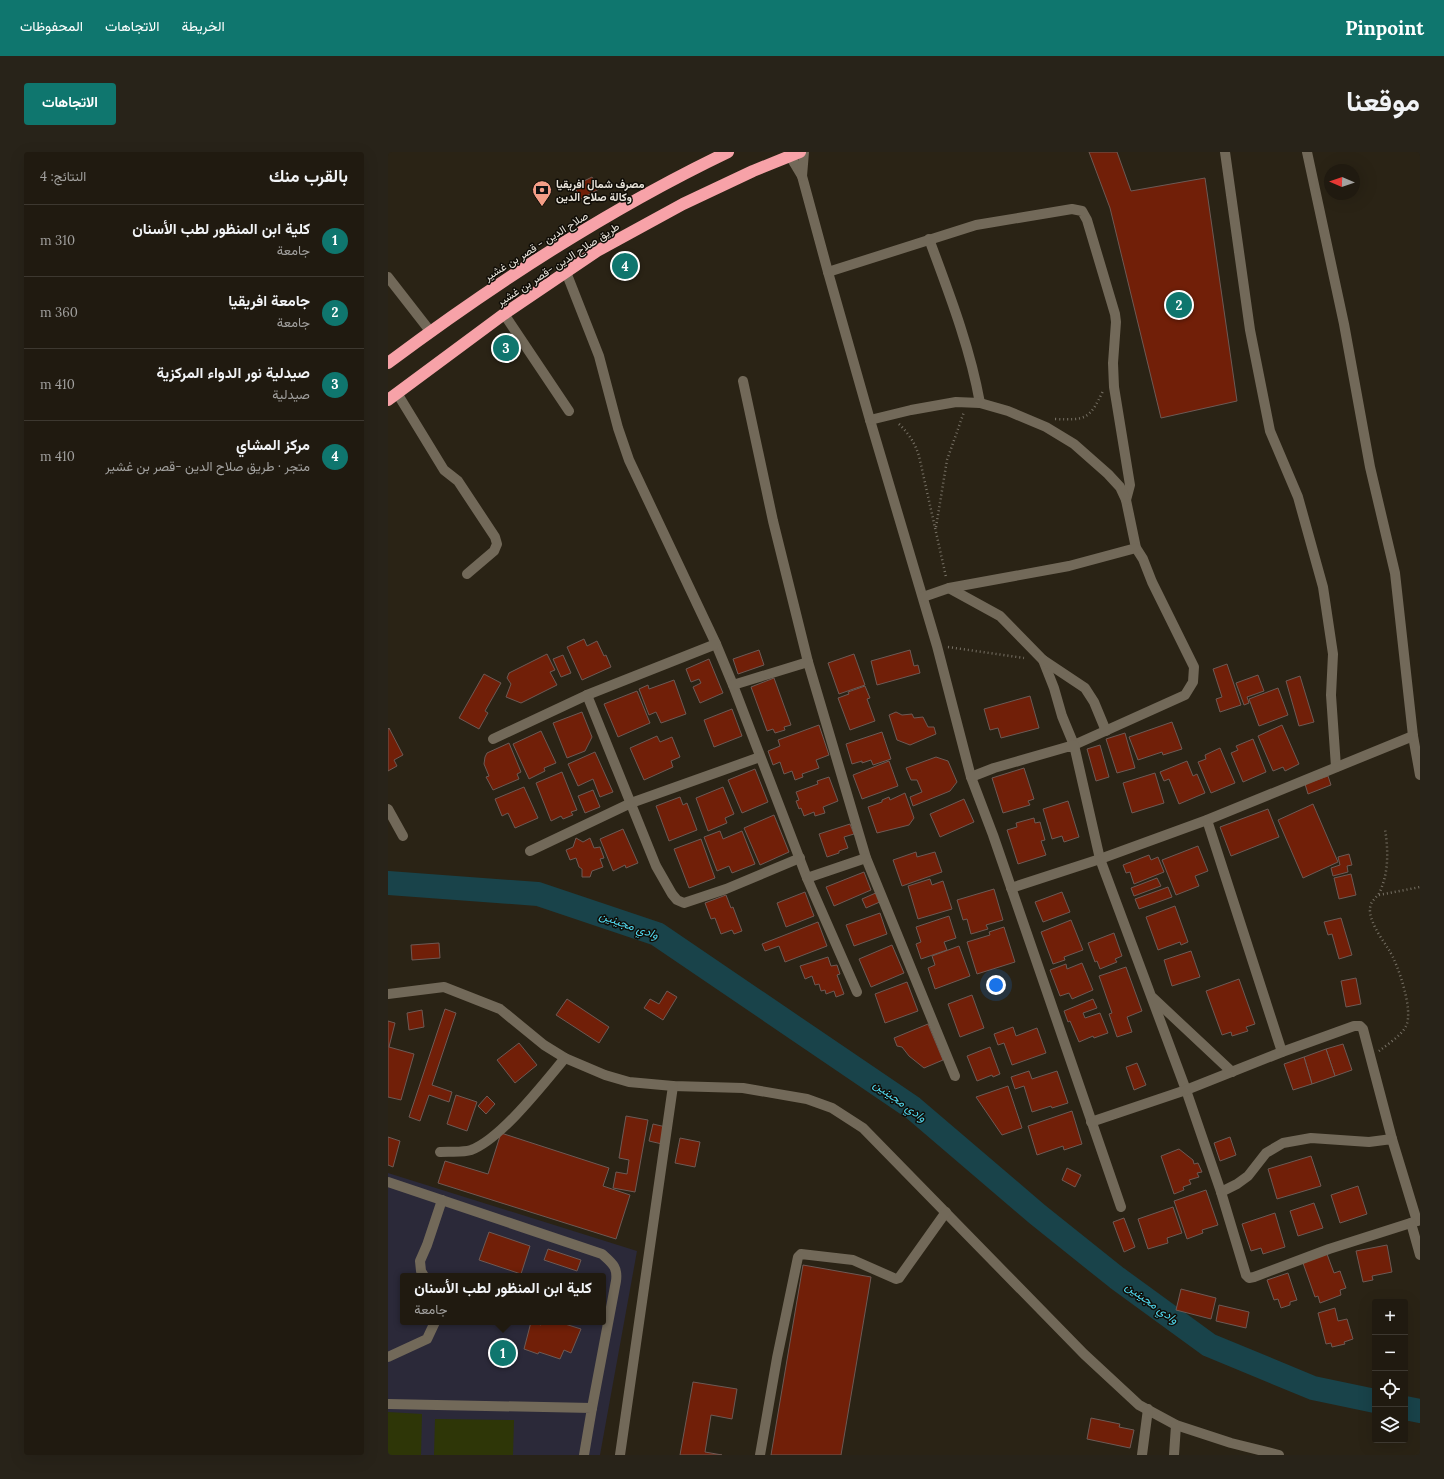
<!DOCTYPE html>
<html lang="ar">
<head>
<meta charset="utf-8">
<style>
  :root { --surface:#201a10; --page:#282319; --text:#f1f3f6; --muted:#a2a19f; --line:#3d3830; --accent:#0f766e }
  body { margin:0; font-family:Lora,Vazirmatn,serif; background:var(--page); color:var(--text); direction:rtl }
  .controls { position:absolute; right:12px; bottom:12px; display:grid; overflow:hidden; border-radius:4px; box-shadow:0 4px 16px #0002 }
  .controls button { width:36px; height:36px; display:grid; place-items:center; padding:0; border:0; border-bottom:1px solid var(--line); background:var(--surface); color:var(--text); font:20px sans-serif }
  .compass { position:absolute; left:936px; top:12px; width:36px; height:36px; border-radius:50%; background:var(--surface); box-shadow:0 4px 16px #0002; rotate:272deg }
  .you { position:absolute; left:608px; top:833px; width:14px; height:14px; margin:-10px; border:3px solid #fff; border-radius:50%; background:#1a73e8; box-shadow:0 0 0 6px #1a73e833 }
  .badge { display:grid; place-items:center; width:26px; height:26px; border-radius:50%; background:var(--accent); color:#fff; font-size:13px; font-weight:700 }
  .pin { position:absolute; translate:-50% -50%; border:2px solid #fff; box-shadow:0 1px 4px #0006 }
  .popup { position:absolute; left:12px; top:1121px; width:206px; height:52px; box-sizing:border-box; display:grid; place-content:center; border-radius:4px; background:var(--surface); filter:drop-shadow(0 1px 3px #0005); font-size:13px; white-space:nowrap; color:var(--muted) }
  .popup b { font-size:15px; color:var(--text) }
  .popup::after { content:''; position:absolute; left:50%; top:100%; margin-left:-8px; border:8px solid transparent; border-top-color:var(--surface) }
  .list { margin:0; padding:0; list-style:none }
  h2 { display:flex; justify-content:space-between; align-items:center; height:52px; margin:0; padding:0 16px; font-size:17px }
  h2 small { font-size:13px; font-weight:400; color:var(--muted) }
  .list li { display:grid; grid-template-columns:26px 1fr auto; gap:12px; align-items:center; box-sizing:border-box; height:72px; padding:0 16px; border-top:1px solid var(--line) }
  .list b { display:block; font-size:15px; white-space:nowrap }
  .list p { margin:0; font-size:13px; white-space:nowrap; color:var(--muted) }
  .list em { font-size:13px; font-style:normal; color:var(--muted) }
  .icon { flex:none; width:22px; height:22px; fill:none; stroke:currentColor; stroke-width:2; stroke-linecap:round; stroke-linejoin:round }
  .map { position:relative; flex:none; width:1032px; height:1303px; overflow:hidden; direction:ltr; border-radius:4px }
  header { display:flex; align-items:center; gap:24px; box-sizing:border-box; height:56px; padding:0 20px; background:var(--accent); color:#fff }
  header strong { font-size:19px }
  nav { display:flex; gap:22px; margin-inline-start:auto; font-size:14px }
  .intro { display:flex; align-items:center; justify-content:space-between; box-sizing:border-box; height:96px; padding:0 24px }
  h1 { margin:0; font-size:28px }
  .button { padding:10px 18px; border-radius:4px; background:var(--accent); color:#fff; font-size:14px; font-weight:700 }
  main { display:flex; gap:24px; padding:0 24px }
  aside { flex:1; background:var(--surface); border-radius:4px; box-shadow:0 4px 16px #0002 }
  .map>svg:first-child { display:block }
  .education { fill:#2b2939; fill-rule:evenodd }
  .green { fill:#2e3607 }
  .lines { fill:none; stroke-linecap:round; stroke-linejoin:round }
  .river { stroke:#19434a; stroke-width:24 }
  .building { fill:#711f08; stroke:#6d5a55 }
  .path { stroke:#777165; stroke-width:2.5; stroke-dasharray:1 3; stroke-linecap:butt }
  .minor { stroke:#726959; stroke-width:10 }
  .highway { stroke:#f7a2a8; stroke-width:12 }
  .labels { text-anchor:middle; stroke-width:3; stroke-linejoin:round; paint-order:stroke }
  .poi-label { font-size:11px; font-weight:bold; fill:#e9e4db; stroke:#100d07; text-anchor:start }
  .street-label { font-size:11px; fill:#e9e4db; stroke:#100d07 }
  .water-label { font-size:12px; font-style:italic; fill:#50d8ef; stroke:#100d07 }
</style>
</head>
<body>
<header>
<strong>Pinpoint</strong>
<nav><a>الخريطة</a><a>الاتجاهات</a><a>المحفوظات</a></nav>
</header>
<div class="intro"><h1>موقعنا</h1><a class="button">الاتجاهات</a></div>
<main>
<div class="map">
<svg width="1032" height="1303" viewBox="0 0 1032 1303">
  <rect width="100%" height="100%" fill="#2a2315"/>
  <path class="education" d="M0,1021L249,1099L212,1303H0ZM15,1124H215V1170H15Z"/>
  <g class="green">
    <polygon points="0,1260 34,1262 33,1303 0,1303"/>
    <polygon points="47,1267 126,1268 125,1303 46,1303"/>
  </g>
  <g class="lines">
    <g class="river">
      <polyline points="0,731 150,742 269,782 525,956 649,1062 729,1126 821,1193 925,1236 987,1249"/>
      <polyline points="1017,1256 1032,1259"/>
    </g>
  </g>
  <g class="building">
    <polygon points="701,0 729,0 743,39 817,26 849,249 773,266 722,56"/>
    <polygon points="204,25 211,37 193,47 186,34"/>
    <polygon points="196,487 199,494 209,489 216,504 218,503 223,515 194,528 179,495"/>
    <polygon points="371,498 376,513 350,522 345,507"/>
    <polygon points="522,498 526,514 530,513 532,521 489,533 483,509"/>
    <polygon points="159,502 167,518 162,520 169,533 133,551 118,545 123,532 119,526 121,521"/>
    <polygon points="466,502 477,533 451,542 440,511"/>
    <polygon points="175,503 183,521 173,525 165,507"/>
    <polygon points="321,507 335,541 312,551 305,535 313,531 311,527 303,530 298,517"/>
    <polygon points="839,512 853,553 832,560 828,547 834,545 825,517"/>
    <polygon points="96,522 113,531 97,559 100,561 91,577 71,566"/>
    <polygon points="870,523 876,539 859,545 861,551 856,553 848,531"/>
    <polygon points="912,524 926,570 911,574 898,529"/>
    <polygon points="386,526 403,573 396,575 397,578 387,581 385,577 379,579 363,535"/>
    <polygon points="286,528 298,562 273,571 268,560 261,563 251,537 260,533 261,537"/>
    <polygon points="477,534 482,546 479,547 487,569 462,578 450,546 461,542 460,540"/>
    <polygon points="890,536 900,563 871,574 861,547"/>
    <polygon points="249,539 262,571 230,585 216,552"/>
    <polygon points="642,544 651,576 613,586 610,576 602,578 596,557"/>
    <polygon points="344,557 354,584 326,595 316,568"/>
    <polygon points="194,560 204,585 197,599 179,606 165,571"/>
    <polygon points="508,560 514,563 524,562 526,566 535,565 540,575 546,575 548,582 522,593 509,588 501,563"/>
    <polygon points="784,570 794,597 775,603 774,600 750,608 741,585"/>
    <polygon points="431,573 441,603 428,608 431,616 414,622 415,625 407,628 404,619 396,622 392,610 385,613 380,599 392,594 390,588"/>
    <polygon points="894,573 911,612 897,619 895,615 885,619 870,584"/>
    <polygon points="1,576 15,603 6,608 9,614 0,619 0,577"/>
    <polygon points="153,579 168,611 156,616 157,619 141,627 125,592"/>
    <polygon points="494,580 503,607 485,613 483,608 474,611 474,609 464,612 458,592"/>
    <polygon points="737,581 747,616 729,621 718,587"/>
    <polygon points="269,584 272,590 284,585 292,605 283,609 285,615 256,628 242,596"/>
    <polygon points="865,587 878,620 855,630 843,601 850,598 848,594"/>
    <polygon points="121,591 133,620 129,622 131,627 105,638 98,625 101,624 96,612 97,605 99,601"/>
    <polygon points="712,593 721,625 708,629 699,597"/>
    <polygon points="832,596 847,631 823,641 810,610 818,607 817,603"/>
    <polygon points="207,600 225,640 212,645 205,627 190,634 180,612"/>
    <polygon points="548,605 560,609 569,630 562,639 525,654 522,645 534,640 529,628 523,628 518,616"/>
    <polygon points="501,609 510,634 474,647 465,623"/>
    <polygon points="799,609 805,624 809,622 817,641 791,652 781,627 776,629 772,620"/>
    <polygon points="636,616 646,647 640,649 642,653 615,661 604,626"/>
    <polygon points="367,617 380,650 354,661 340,628"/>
    <polygon points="174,620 189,658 183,660 185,663 175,667 173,664 163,669 148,631"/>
    <polygon points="767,621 776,651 744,661 735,631"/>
    <polygon points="940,624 943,633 920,642 917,632"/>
    <polygon points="441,625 450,649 435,655 437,661 427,664 426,660 416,664 413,656 411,657 408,649 411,648 408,640 430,632 429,629"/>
    <polygon points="136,635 150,666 127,676 120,661 114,664 107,647"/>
    <polygon points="335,635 346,662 337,666 339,671 320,679 308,646"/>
    <polygon points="205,638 212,655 197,661 190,644"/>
    <polygon points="517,641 526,666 521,673 489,681 480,655 494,650 494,648 501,645 502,648"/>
    <polygon points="292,645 295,653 299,651 309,678 281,689 268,654"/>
    <polygon points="576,647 586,670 552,685 542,662"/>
    <polygon points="680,649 691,685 676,690 674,684 664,687 655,657"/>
    <polygon points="925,652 950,710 915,726 890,668"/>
    <polygon points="880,657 891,685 843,704 832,675"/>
    <polygon points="386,663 401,700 372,713 356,676"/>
    <polygon points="646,666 647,671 652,670 657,688 653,689 658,703 630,712 619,678 629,675 628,671"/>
    <polygon points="462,672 466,682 456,685 460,696 451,699 451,701 439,705 431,682"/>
    <polygon points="235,677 250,711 238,716 237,713 225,719 212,687"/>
    <polygon points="332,679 335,687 354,679 367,712 344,721 341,714 329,719 316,685"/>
    <polygon points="188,686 195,690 202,686 206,696 212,695 216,706 212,707 215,715 204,719 202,725 194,725 194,717 191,715 188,706 182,708 178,698 185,695"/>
    <polygon points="313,687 327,726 301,736 286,697"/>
    <polygon points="810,694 820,719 807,724 811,734 788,743 774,708"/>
    <polygon points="528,700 529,705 547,700 554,720 514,734 505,708"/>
    <polygon points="961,702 964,713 959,714 960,720 945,724 943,716 952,713 950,705"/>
    <polygon points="761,703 763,708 770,705 776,720 746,732 742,720 738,721 735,713"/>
    <polygon points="476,720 483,738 446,754 438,735"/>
    <polygon points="963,722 968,743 951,747 946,726"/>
    <polygon points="769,726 773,734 746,744 743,736"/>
    <polygon points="542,727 544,733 555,729 564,757 530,767 520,734"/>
    <polygon points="780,735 784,745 751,757 747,747"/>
    <polygon points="606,737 615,768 598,773 600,777 583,782 579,767 575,768 569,748"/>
    <polygon points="417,740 426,764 398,775 389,751"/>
    <polygon points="490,740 494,749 478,756 474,747"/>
    <polygon points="674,740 682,760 655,770 647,750"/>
    <polygon points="338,743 343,756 345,755 354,779 346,782 344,778 333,782 327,766 323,767 317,751"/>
    <polygon points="787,754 800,790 793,793 792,790 770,798 758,765"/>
    <polygon points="492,761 499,782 466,794 458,773"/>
    <polygon points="561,764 568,786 556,790 559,798 533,807 528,792 533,790 528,775"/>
    <polygon points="953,766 964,803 951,807 944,782 940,783 936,770"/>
    <polygon points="683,768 695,798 676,805 677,808 665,812 653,780"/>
    <polygon points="430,770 439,794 397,810 391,794 377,799 374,792"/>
    <polygon points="616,775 627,810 589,822 579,790 602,783 601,780"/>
    <polygon points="726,781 734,804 727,807 729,810 712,817 709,809 707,810 700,791"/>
    <polygon points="51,791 52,806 24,808 23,793"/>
    <polygon points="504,793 516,821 483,835 471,807"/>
    <polygon points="571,794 582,824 547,837 540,816 547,813 544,804"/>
    <polygon points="803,799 812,825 784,834 776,808"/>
    <polygon points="440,805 443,814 449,813 452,822 449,823 456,842 448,845 446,839 438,842 437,838 433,839 431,832 427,833 424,824 417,827 412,814"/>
    <polygon points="694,811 705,838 684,847 681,841 672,844 662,818 678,812 679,817"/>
    <polygon points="738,815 754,859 739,865 744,880 729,885 721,862 724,861 711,824"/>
    <polygon points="968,826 973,852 958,855 953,829"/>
    <polygon points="851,827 867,872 858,875 860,879 844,884 843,880 834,883 818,839"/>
    <polygon points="519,830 530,859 497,871 487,842"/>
    <polygon points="279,839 289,845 275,868 256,856 262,847 271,852"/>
    <polygon points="584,843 596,876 572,885 560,852"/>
    <polygon points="179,847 221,875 211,891 168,863"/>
    <polygon points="705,847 709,856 695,861 697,866 712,861 720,881 706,886 705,884 691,890 682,869 680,870 676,859"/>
    <polygon points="57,857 68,861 44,933 64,940 61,950 41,943 32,969 21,965"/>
    <polygon points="34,858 36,875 21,878 19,861"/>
    <polygon points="0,869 7,871 1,895 26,902 13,948 0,945"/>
    <polygon points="540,872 555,908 536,916 521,904 514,895 509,894 506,886"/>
    <polygon points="625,875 628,884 649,876 658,901 624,913 616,891 610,893 606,882"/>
    <polygon points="131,891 149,913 127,931 109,908"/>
    <polygon points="955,892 964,918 947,924 938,897"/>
    <polygon points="602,895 612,922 605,925 604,923 589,929 579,904"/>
    <polygon points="938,897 947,924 924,932 916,905"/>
    <polygon points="916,905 924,932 905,938 896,912"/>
    <polygon points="749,911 758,933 746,938 738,915"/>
    <polygon points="641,919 644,927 669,919 680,951 664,956 663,954 644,960 636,934 627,937 623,925"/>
    <polygon points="620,934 634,976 614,983 588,945"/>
    <polygon points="68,943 89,950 79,979 59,972"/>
    <polygon points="99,944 107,952 98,962 90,954"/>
    <polygon points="684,959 694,992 676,998 675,994 649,1003 640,974"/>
    <polygon points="238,964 260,968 247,1040 225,1036 228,1020 239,1022 241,1008 231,1006"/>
    <polygon points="265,972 278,975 274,992 261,989"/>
    <polygon points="113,981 221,1016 215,1034 242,1043 228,1087 50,1031 57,1009 100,1022"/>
    <polygon points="0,985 12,989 5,1015 0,1013"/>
    <polygon points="842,985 848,1003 832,1009 826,991"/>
    <polygon points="292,986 312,990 307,1015 287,1011"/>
    <polygon points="791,997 805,1008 806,1012 810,1011 814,1020 809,1021 811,1025 801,1028 803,1032 795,1035 796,1038 786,1042 773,1004"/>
    <polygon points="923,1004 933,1034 889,1047 880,1017"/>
    <polygon points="679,1016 693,1023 687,1035 674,1028"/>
    <polygon points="970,1034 979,1062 952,1071 943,1043"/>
    <polygon points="818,1038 830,1073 814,1078 815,1081 799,1087 786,1049"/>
    <polygon points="926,1051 935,1076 910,1084 902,1059"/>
    <polygon points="785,1055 794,1081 779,1086 780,1091 760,1097 750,1067"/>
    <polygon points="887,1061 897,1095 875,1102 873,1096 863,1099 854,1072"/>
    <polygon points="736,1066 747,1095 736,1100 725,1070"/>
    <polygon points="101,1080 142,1094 133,1122 91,1108"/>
    <polygon points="999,1093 1004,1120 984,1124 985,1128 975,1130 968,1099"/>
    <polygon points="160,1097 193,1108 189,1119 156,1108"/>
    <polygon points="939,1102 946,1121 952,1119 958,1136 952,1138 953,1143 932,1151 930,1144 927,1145 915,1111"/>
    <polygon points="415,1113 483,1125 453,1303 383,1303"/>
    <polygon points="900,1121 909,1148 902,1150 902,1153 893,1156 890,1147 886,1148 879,1128"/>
    <polygon points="793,1137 828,1146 823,1167 788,1158"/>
    <polygon points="831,1153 861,1160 858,1176 828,1169"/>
    <polygon points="947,1156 950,1169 959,1167 965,1187 956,1190 957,1192 944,1195 943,1191 938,1192 930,1161"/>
    <polygon points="143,1170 153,1173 154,1170 177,1170 177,1172 193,1177 183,1201 176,1198 172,1207 151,1200 150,1202 136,1197"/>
    <polygon points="305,1230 349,1237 344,1267 323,1263 317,1300 334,1303 292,1303"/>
    <polygon points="703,1266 732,1272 731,1275 746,1278 742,1296 699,1287"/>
  </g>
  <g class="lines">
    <g class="path">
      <path d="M667,267C698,268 701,268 715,239"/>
      <path d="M511,272C521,282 527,291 531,304L558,425"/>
      <polyline points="548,375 559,308 576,260"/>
      <polyline points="560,495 636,506"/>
      <polyline points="991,743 1032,735"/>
      <path d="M991,899C1000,892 1013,884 1018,874C1026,859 1010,812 1001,798C994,787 984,774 982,760C981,747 990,747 993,737C1001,718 1000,696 997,677"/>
    </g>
    <g class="minor">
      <polyline points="837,0 862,178 882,279 910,345 935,435 945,502 943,543 948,615"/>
      <polyline points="919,0 956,172 982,315 1007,421 1025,584 1032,623"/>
      <polyline points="402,4 414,24 440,120 482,268 549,494 583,625 605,683 733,1055"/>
      <polyline points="414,24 416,0"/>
      <path d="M541,87C561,141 582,195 592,251"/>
      <polyline points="178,120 211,204 230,276 241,308 328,492 345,533 419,726 469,840"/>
      <polyline points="440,120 588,73 684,57 694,59 699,68 727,162 728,170 725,211 726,235 742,333 738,348 748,396 755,407 764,430 806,515 805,530 797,543 686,593 674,564 666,536 655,508 612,464 561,436"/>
      <polyline points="0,125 42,179"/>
      <polyline points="116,162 181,259"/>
      <polyline points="355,229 385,369 420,510"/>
      <polyline points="9,241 56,318 70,329 107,385 109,392 106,399 79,422"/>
      <polyline points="482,268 523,258 568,250 592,251 620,259 658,275 686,292 720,322 732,335 738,348"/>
      <polyline points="535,445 561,436 681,414 748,396"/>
      <polyline points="655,508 697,536 706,550 718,579"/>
      <polyline points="345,533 420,510 478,706 567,924"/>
      <polyline points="199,543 268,714 284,742 289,748 296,751 338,737 412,706"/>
      <polyline points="105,587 199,543 328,492"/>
      <polyline points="583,625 606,616 686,593 712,707 798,938 833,1040 858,1123 861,1126 866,1125 941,1097 1032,1068"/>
      <polyline points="0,657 15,684"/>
      <polyline points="819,668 894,900"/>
      <polyline points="142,699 243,651 372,605"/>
      <polyline points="419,726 478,706"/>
      <polyline points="623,736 712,707 819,668 1025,584"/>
      <polyline points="0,842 56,835 112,857 156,893 177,906 217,923 241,930 285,934 355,936 419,947 444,956 475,976 696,1202 751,1253 788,1273 843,1291 891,1303"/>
      <polyline points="765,846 844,920"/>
      <polyline points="703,970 798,938 894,900 966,874 972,874 975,877 1004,987"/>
      <path d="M52,1000C61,999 74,1001 83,998C113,987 156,931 177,906"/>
      <path d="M0,1030L214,1102C224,1111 230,1115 228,1129L204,1256"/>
      <polyline points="833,1040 849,1032 860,1024 878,1001 895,991 923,986 981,990 1004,987 1029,1069"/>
      <polyline points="1023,1071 1032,1103"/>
      <polyline points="36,1124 33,1119 32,1109 39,1093 54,1048"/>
      <polyline points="0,1205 39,1187 47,1170"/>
      <polyline points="0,1252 204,1256 196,1303"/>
      <polyline points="232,1303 285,934"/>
      <polyline points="372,1303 389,1206 410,1105 413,1102 465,1108 508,1127 511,1126 558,1060"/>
      <polyline points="754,1303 760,1257"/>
      <polyline points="786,1303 788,1273"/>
    </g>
    <g class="highway">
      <path d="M0,211C107,131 219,58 340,0"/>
      <polyline points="0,248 116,162 209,99 295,52 365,19 412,0"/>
    </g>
  </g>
  <defs>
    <g id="bank-pin" transform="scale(1)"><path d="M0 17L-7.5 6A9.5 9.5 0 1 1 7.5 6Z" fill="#f49e87" stroke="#100d07"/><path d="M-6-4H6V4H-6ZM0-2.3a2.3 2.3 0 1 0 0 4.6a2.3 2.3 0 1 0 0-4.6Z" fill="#111"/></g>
  </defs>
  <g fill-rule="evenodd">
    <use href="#bank-pin" x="154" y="38"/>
  </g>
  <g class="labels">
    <g class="poi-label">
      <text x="168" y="36">مصرف شمال افريقيا<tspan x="168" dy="13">وكالة صلاح الدين</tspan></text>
    </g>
    <g class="street-label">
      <text transform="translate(148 94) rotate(-32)" y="4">صلاح الدين - قصر بن غشير</text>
      <text transform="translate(170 112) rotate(-33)" y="4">طريق صلاح الدين -قصر بن غشير</text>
    </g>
    <g class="water-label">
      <text transform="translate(241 773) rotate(20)" y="4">وادي مجينين</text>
      <text transform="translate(512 949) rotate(36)" y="4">وادي مجينين</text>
      <text transform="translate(764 1151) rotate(36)" y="4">وادي مجينين</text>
    </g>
  </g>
</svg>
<div class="controls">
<button>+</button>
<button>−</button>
<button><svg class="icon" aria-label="locate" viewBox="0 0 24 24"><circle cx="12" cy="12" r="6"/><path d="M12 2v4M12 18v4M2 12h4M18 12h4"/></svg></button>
<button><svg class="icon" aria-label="layers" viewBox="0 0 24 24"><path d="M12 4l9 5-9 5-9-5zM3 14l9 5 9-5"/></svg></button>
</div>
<svg class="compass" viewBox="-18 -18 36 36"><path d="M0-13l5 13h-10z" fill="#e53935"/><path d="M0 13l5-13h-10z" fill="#a2a19f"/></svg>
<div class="you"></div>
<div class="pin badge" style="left:115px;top:1201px">1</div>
<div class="popup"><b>كلية ابن المنظور لطب الأسنان</b>جامعة</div>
<div class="pin badge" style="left:791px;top:153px">2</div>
<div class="pin badge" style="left:118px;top:196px">3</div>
<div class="pin badge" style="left:237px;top:114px">4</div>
</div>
<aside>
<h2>بالقرب منك<small>النتائج: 4</small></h2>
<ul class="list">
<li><span class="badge">1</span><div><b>كلية ابن المنظور لطب الأسنان</b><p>جامعة</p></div><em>310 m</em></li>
<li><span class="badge">2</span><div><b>جامعة افريقيا</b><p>جامعة</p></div><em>360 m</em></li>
<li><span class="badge">3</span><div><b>صيدلية نور الدواء المركزية</b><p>صيدلية</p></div><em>410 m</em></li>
<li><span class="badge">4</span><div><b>مركز المشاي</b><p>متجر · طريق صلاح الدين -قصر بن غشير</p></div><em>410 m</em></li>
</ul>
</aside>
</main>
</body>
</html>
